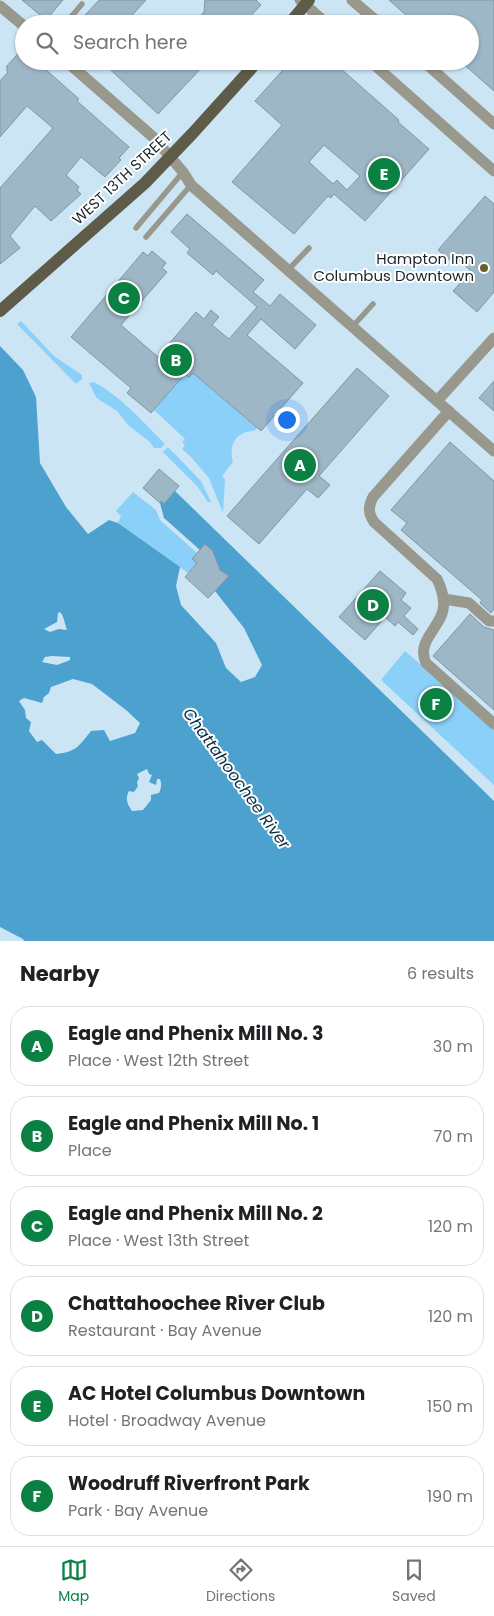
<!DOCTYPE html>
<html lang="en">
<head>
<meta charset="utf-8">
<style>
  :root { --surface:#fff; --page:#f6f6f6; --text:#202124; --muted:#757577; --line:#e0e0e0; --accent:#0b8043 }
  body { margin:0; font-family:Poppins,sans-serif; background:var(--page); color:var(--text) }
  .you { position:absolute; left:286px; top:419px; width:18px; height:18px; margin:-12px; border:4px solid #fff; border-radius:50%; background:#1a73e8; box-shadow:0 0 0 8px #1a73e833 }
  .badge { display:grid; place-items:center; width:32px; height:32px; border-radius:50%; background:var(--accent); color:#fff; font-size:16px; font-weight:700 }
  .pin { position:absolute; translate:-50% -50%; border:2px solid #fff; box-shadow:0 1px 5px #0006 }
  .list { margin:0; padding:0; list-style:none }
  h2 { display:flex; justify-content:space-between; align-items:center; height:65px; margin:0; padding:0 20px; font-size:21px }
  h2 small { font-size:16px; font-weight:400; color:var(--muted) }
  .list li { display:grid; grid-template-columns:32px 1fr auto; gap:15px; align-items:center; box-sizing:border-box; height:80px; margin:0 10px 10px; padding:0 10px; border:1px solid var(--line); border-radius:20px }
  .list b { display:block; font-size:19px; white-space:nowrap }
  .list p { margin:0; font-size:16px; white-space:nowrap; color:var(--muted) }
  .list em { font-size:16px; font-style:normal; color:var(--muted) }
  .icon { flex:none; width:28px; height:28px; fill:none; stroke:currentColor; stroke-width:2; stroke-linecap:round; stroke-linejoin:round }
  .map { position:relative; flex:none; width:494px; height:941px; overflow:hidden }
  .search { position:absolute; background:var(--surface); box-shadow:0 1px 4px #0004; left:15px; right:15px; top:15px; height:55px; display:flex; align-items:center; gap:12px; box-sizing:border-box; padding:0 18px; border-radius:28px; color:var(--muted); font-size:19px }
  .sheet { height:605px; background:var(--surface) }
  nav { display:flex; justify-content:space-around; align-items:center; box-sizing:border-box; height:70px; border-top:1px solid var(--line); background:var(--surface); font-size:14px; color:var(--muted) }
  nav a { display:grid; justify-items:center; gap:2px }
  nav .on { color:var(--accent) }
  .map>svg:first-child { display:block }
  .green { fill:#8ad0f9 }
  .water { fill:#4ca1cf; fill-rule:evenodd }
  .building { fill:#9eb7c6; stroke:#7f96a5; fill-rule:evenodd }
  .lines { fill:none; stroke-linecap:round; stroke-linejoin:round }
  .lane { stroke:#99988d; stroke-width:5.5 }
  .street { stroke:#99988d; stroke-width:11 }
  .primary { stroke:#5e5c49; stroke-width:12 }
  .poi-dot { fill:#665f2c; stroke:#fff; stroke-width:2 }
  .labels { text-anchor:middle; stroke-width:4; stroke-linejoin:round; paint-order:stroke }
  .street-label { font-size:15px; fill:#1b252a; stroke:#fff }
  .poi-label { font-size:15px; fill:#1b252a; stroke:#fff; text-anchor:end }
  .water-label { font-size:16px; font-style:italic; fill:#072e41; stroke:#fff }
</style>
</head>
<body>
<div class="map">
<svg width="494" height="941" viewBox="0 0 494 941">
  <rect width="100%" height="100%" fill="#cce5f5"/>
  <g class="green">
    <polygon points="21,321 54,356 82,375 82,379 76,384 17,324"/>
    <path d="M193,373L257,428L254,431C236,431 228,446 233,462L222,476L225,479L223,513L209,478L191,457L182,449L185,445L182,442L185,439L154,410L185,374L189,377Z"/>
    <path d="M94,382C122,397 143,422 165,444L161,448H154L149,441L129,426L117,411L101,401L96,397L89,383Z"/>
    <polygon points="168,447 201,481 211,502 208,502 197,486 163,452"/>
    <polygon points="133,492 156,510 160,520 197,553 193,559 197,563 188,573 118,523 121,516 116,511"/>
    <polygon points="405,651 494,728 494,785 381,680"/>
  </g>
  <path class="water" d="M0,346L23,370L36,397L40,463L66,507L88,534L109,520L118,523L180,567L176,586L181,605L216,643L226,668L241,682L255,677L262,665L244,628L215,591L229,576L220,570L205,544L200,550L164,518L160,503L161,501L164,503L175,491L494,801V941H24L23,939L0,927ZM60,612C64,616 65,625 67,630L59,629L50,632L44,629L57,622L58,613ZM52,656L70,657V660L57,665L42,662L45,657ZM73,679L92,684L126,710L140,723L135,733L110,741L104,730L91,731C79,746 76,752 56,754L42,740L37,742L29,731L31,722L26,718L25,710L19,701L24,698L42,703L44,697L49,693L51,687ZM147,769L149,774L152,775L149,782L156,785L157,779H160C162,784 161,789 159,793L151,795V800L143,810L132,811C127,804 125,798 129,791L134,792L138,786L137,783L139,778L137,774Z"/>
  <g class="building">
    <polygon points="22,0 63,0 46,20"/>
    <polygon points="99,0 146,0 124,24 77,24"/>
    <polygon points="205,0 256,0 261,5 243,24 193,24 204,12"/>
    <polygon points="389,0 494,0 494,91 460,61 470,61 470,24 416,24"/>
    <polygon points="24,47 24,61 36,61 79,99 77,101 129,147 119,158 121,160 105,177 81,157 66,175 79,187 77,190 81,194 51,221 35,206 10,236 20,248 0,264 0,188 53,128 27,106 0,137 0,81 8,72 6,70 8,68 6,67"/>
    <polygon points="101,61 208,61 158,114"/>
    <path d="M291,61H332L399,120L398,122L429,149L365,221L334,194L331,198L328,196L294,234L232,182L282,125L255,101ZM324,145L360,176L347,190L337,180L333,184L309,162Z"/>
    <polygon points="485,196 494,204 494,292 477,312 453,291 471,271 454,256 450,260 438,250"/>
    <polygon points="187,214 264,280 253,292 270,306 280,294 316,325 295,349 261,319 247,335 303,383 261,431 193,373 189,377 185,374 151,413 127,393 131,388 71,337 143,252 148,256 152,251 166,263 162,268 167,272 121,325 158,357 196,312 204,319 211,310 219,317 212,325 229,339 257,307 216,271 213,275 187,253 190,249 171,232"/>
    <polygon points="357,368 389,396 319,476 330,485 318,498 307,489 259,544 227,516"/>
    <polygon points="494,381 494,411 479,398"/>
    <polygon points="450,442 494,481 494,609 491,613 480,603 482,600 401,530 407,523 391,510"/>
    <polygon points="159,469 179,486 164,504 161,501 160,503 143,488"/>
    <polygon points="205,544 213,551 220,570 229,576 208,598 185,577 197,563 192,559"/>
    <polygon points="380,571 406,593 401,600 411,608 404,616 418,629 413,635 398,622 395,626 385,617 365,640 339,617"/>
    <polygon points="470,614 484,627 494,630 494,710 433,656"/>
  </g>
  <g class="lines">
    <g class="lane">
      <polyline points="65,24 82,4"/>
      <polyline points="136,228 183,172"/>
      <polyline points="146,237 191,185"/>
      <polyline points="288,270 309,248"/>
      <polyline points="353,326 373,304"/>
    </g>
    <g class="street">
      <polyline points="300,0 327,24"/>
      <polyline points="352,0 380,24"/>
      <polyline points="0,6 24,26"/>
      <polyline points="66,61 153,137 183,172 191,185 494,451"/>
      <polyline points="370,61 494,171"/>
      <polyline points="423,61 494,124"/>
      <polyline points="437,401 494,338"/>
      <path d="M449,411L373,497C368,507 368,513 374,522L437,579C442,589 445,599 443,610C439,629 416,642 426,663L494,724"/>
      <polyline points="444,599 469,603 489,621 494,621"/>
    </g>
    <g class="primary">
      <polyline points="289,24 309,0"/>
      <polyline points="0,311 145,183 192,134 258,61"/>
    </g>
  </g>
  <circle class="poi-dot" cx="484" cy="268" r="5"/>
  <g class="labels">
    <g class="street-label">
      <text transform="translate(122 178) rotate(-43)" y="5">WEST 13TH STREET</text>
    </g>
    <g class="poi-label">
      <text x="474" y="264">Hampton Inn<tspan x="474" dy="17">Columbus Downtown</tspan></text>
    </g>
    <g class="water-label">
      <text transform="translate(237 778) rotate(54)" y="6">Chattahoochee River</text>
    </g>
  </g>
</svg>
<div class="you"></div>
<div class="pin badge" style="left:300px;top:465px">A</div>
<div class="pin badge" style="left:176px;top:360px">B</div>
<div class="pin badge" style="left:124px;top:298px">C</div>
<div class="pin badge" style="left:373px;top:605px">D</div>
<div class="pin badge" style="left:384px;top:174px">E</div>
<div class="pin badge" style="left:436px;top:704px">F</div>
<div class="search"><svg class="icon" aria-label="search" viewBox="0 0 24 24"><circle cx="10" cy="10" r="6"/><path d="M15 15l6 6"/></svg>Search here</div>
</div>
<section class="sheet">
<h2>Nearby<small>6 results</small></h2>
<ul class="list">
<li><span class="badge">A</span><div><b>Eagle and Phenix Mill No. 3</b><p>Place · West 12th Street</p></div><em>30 m</em></li>
<li><span class="badge">B</span><div><b>Eagle and Phenix Mill No. 1</b><p>Place</p></div><em>70 m</em></li>
<li><span class="badge">C</span><div><b>Eagle and Phenix Mill No. 2</b><p>Place · West 13th Street</p></div><em>120 m</em></li>
<li><span class="badge">D</span><div><b>Chattahoochee River Club</b><p>Restaurant · Bay Avenue</p></div><em>120 m</em></li>
<li><span class="badge">E</span><div><b>AC Hotel Columbus Downtown</b><p>Hotel · Broadway Avenue</p></div><em>150 m</em></li>
<li><span class="badge">F</span><div><b>Woodruff Riverfront Park</b><p>Park · Bay Avenue</p></div><em>190 m</em></li>
</ul>
</section>
<nav>
<a class="on"><svg class="icon" aria-label="map" viewBox="0 0 24 24"><path d="M3 6l6-2 6 2 6-2v14l-6 2-6-2-6 2zM9 4v14M15 6v14"/></svg>Map</a>
<a><svg class="icon" aria-label="directions" viewBox="0 0 24 24"><path d="M12 3l9 9-9 9-9-9zM9 14v-3h6M13 9l2 2-2 2"/></svg>Directions</a>
<a><svg class="icon" aria-label="saved" viewBox="0 0 24 24"><path d="M7 4h10v16l-5-4-5 4z"/></svg>Saved</a>
</nav>
</body>
</html>
